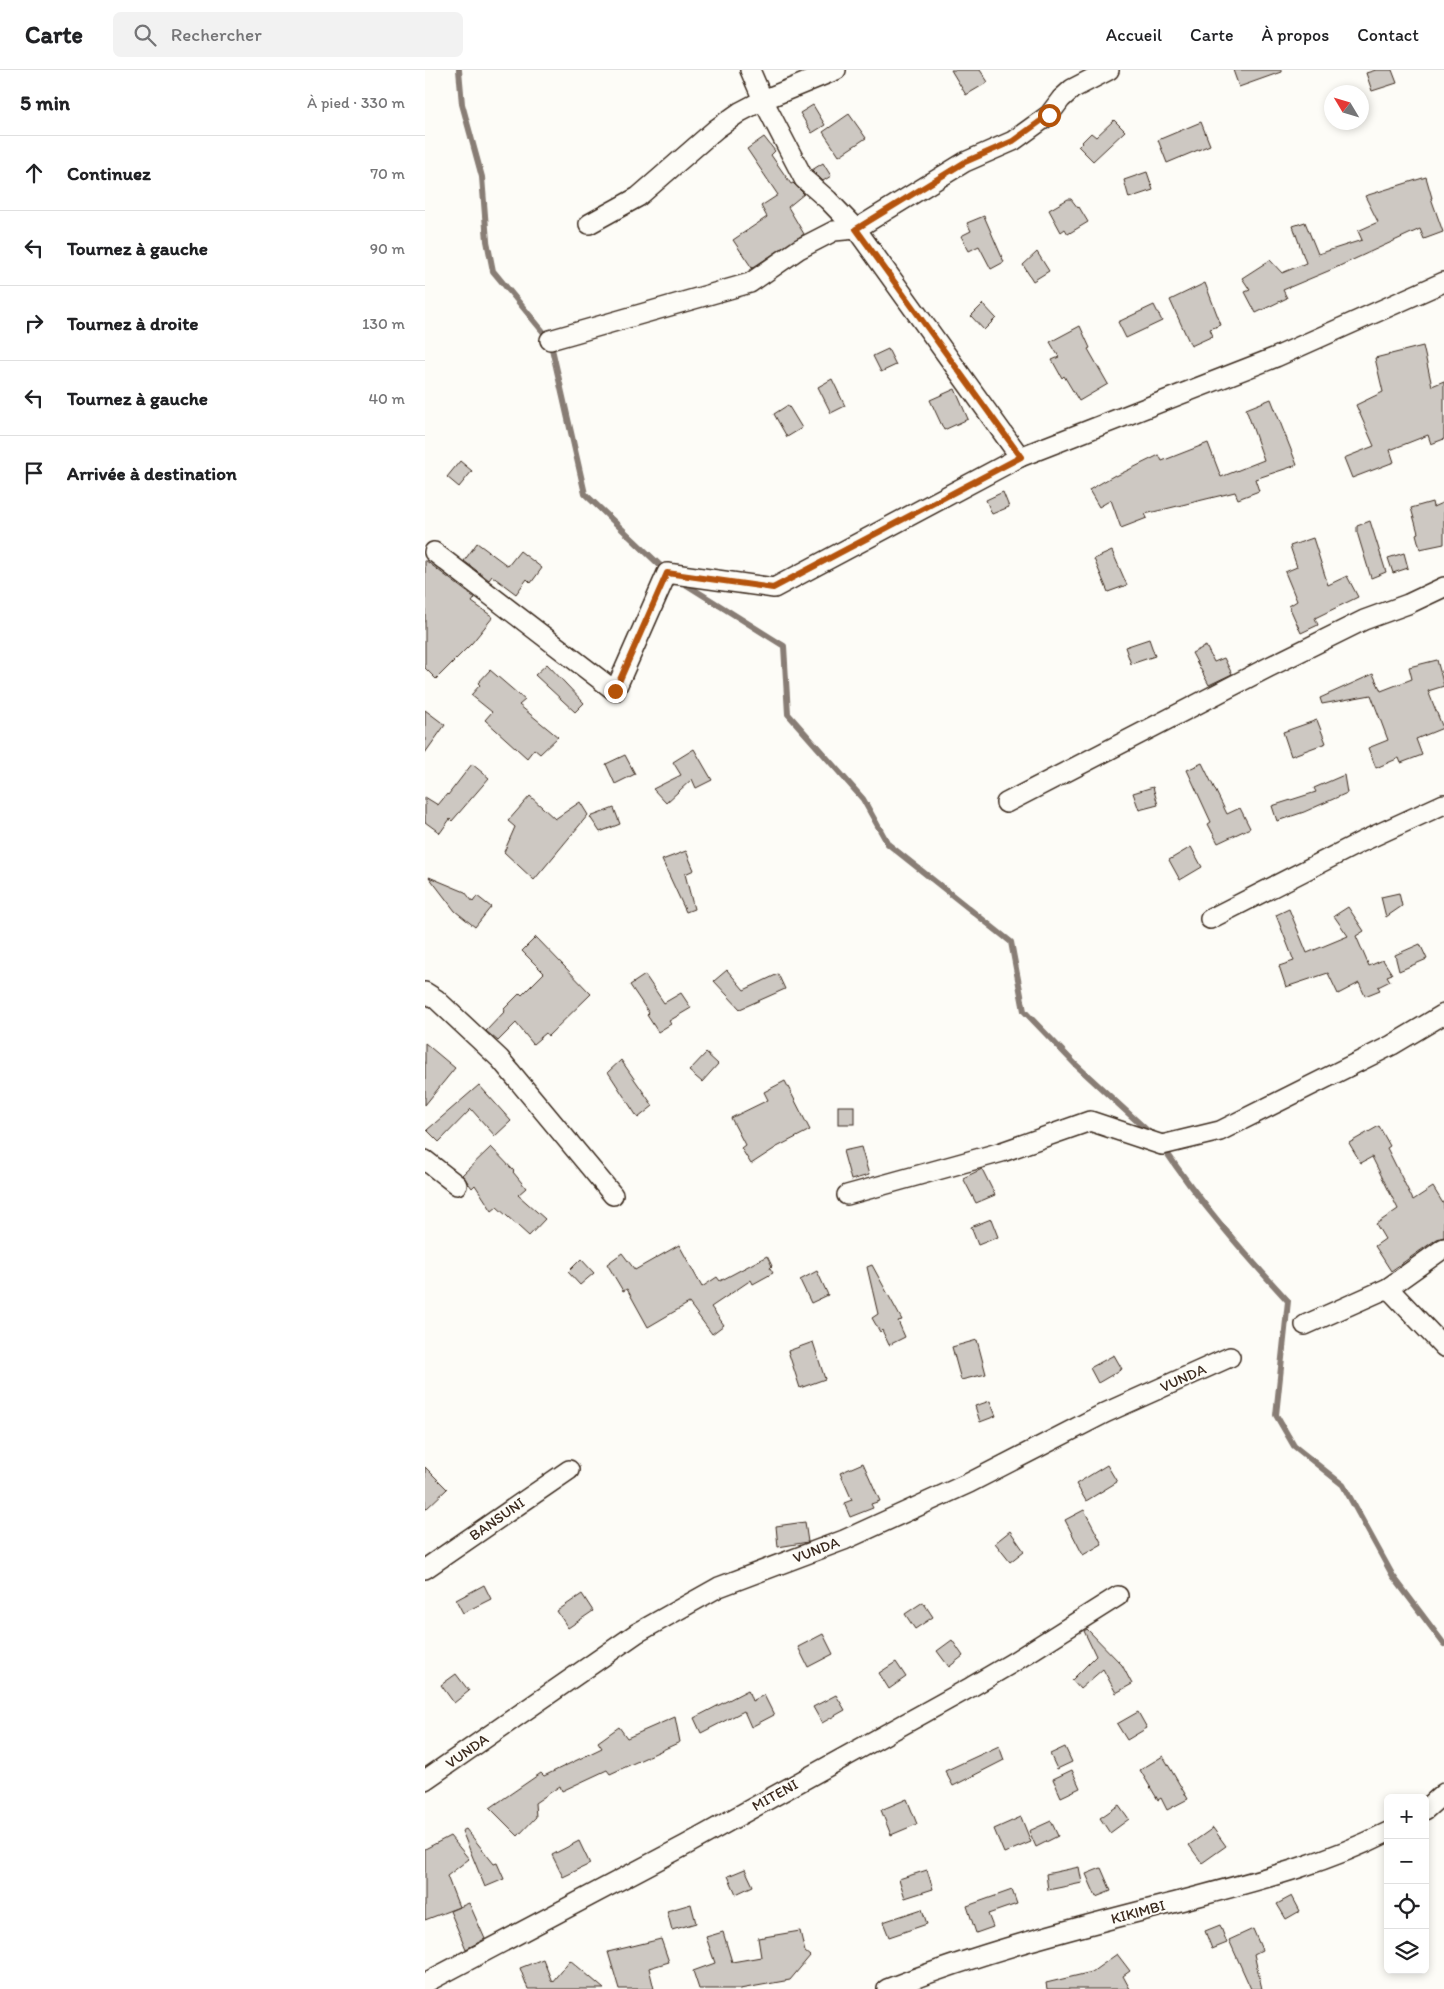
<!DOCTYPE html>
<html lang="fr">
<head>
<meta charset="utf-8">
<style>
  :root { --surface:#fff; --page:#f2f2f2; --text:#202124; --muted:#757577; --line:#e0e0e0 }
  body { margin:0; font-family:Itim,sans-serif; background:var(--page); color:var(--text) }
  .controls { position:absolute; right:15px; bottom:15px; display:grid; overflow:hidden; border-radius:8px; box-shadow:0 2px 8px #0003 }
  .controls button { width:45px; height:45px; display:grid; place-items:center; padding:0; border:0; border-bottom:1px solid var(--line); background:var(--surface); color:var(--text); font:25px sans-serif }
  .compass { position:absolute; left:899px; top:15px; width:45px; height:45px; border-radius:50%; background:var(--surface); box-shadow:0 2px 8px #0003; rotate:308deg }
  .stop { position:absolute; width:15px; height:15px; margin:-11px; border:4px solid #b45309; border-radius:50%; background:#fff }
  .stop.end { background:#b45309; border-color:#fff; box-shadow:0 1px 5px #0008 }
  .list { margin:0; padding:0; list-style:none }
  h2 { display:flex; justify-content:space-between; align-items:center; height:65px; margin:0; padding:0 20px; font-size:21px }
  h2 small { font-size:16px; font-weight:400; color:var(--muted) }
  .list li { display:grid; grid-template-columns:32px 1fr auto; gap:15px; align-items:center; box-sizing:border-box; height:75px; padding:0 20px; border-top:1px solid var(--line) }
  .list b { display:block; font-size:19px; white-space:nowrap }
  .list em { font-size:16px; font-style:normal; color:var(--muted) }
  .icon { flex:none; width:28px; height:28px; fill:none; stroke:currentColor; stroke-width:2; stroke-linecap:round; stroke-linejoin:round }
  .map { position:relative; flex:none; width:1019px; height:1919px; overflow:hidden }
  header { display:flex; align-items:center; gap:30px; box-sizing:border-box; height:70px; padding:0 25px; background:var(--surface); border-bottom:1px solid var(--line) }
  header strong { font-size:24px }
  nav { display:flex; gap:28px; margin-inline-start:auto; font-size:18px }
  .search { width:350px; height:45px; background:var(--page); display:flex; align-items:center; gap:12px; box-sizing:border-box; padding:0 18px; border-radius:8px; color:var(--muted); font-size:19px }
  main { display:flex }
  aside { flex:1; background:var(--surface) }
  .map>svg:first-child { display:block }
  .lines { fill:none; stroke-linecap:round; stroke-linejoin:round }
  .stream { stroke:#887d74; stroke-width:6 }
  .building { fill:#cdc8c2; stroke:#3b2a1e }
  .minor-casing { stroke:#3b2a1e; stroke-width:22 }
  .minor { stroke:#fdfcf7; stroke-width:19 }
  .route { stroke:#b45309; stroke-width:6 }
  .labels { text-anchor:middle; stroke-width:4; stroke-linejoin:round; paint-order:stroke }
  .street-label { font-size:15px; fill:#3b2a1e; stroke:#fdfcf7 }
</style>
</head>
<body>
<header>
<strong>Carte</strong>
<div class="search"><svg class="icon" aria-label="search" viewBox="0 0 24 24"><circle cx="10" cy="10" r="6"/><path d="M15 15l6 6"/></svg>Rechercher</div>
<nav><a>Accueil</a><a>Carte</a><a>À propos</a><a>Contact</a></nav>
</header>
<main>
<aside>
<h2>5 min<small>À pied · 330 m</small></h2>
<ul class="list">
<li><svg class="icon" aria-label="ahead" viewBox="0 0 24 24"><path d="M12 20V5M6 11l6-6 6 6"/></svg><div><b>Continuez</b></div><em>70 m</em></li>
<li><svg class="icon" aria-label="left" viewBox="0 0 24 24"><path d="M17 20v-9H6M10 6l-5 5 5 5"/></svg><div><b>Tournez à gauche</b></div><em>90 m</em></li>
<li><svg class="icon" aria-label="right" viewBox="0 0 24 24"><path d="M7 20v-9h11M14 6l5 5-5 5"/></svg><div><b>Tournez à droite</b></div><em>130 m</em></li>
<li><svg class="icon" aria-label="left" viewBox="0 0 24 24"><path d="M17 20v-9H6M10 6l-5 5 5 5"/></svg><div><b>Tournez à gauche</b></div><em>40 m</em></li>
<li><svg class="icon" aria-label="arrive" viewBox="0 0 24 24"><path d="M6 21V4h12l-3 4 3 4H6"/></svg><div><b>Arrivée à destination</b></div></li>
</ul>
</aside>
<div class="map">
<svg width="1019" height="1919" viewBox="0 0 1019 1919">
  <rect width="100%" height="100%" fill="#fdfcf7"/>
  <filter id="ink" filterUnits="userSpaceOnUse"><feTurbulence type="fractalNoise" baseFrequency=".02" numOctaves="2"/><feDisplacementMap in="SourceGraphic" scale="10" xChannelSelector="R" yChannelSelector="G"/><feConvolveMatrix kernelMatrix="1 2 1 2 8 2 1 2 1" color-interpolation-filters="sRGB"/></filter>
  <g filter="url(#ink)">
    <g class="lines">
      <g class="stream">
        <polyline points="34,0 37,34 57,107 62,171 68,201 125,270 160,424 242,502"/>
        <polyline points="257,512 359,576 363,644 438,729 463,774 586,872 599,941 651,995 726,1064"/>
        <path d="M738,1077C775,1133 818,1182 863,1231L851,1345L869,1376L918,1415L968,1506L1019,1574"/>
      </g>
    </g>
    <g class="building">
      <polygon points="526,0 555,0 563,12 541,25"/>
      <polygon points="808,0 856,0 856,2 814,17"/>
      <polygon points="951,0 967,0 972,13 947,21 941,3"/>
      <polygon points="388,35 400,55 387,63 375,43"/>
      <polygon points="424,44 441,68 414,86 398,62"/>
      <polygon points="689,50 700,61 668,91 653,76 666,63 671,67"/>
      <polygon points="776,52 785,75 742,93 733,70"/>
      <polygon points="339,67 350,81 346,85 366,114 368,113 379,124 363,137 379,164 327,198 308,170 342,147 336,136 353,125 322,79"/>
      <polygon points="398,93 406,106 398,111 387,100"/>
      <polygon points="722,102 728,120 704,128 699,110"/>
      <polygon points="1001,107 1007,128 1006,128 1018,162 999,169 995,159 908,199 858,220 862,228 831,243 820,222 825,220 817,208 845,190 857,203 881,193 868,156 880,152 893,184 937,170 933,161 953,152 940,126"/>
      <polygon points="643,129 646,129 653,138 654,137 663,152 643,164 640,159 636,162 624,140"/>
      <polygon points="559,146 579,192 566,199 554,176 544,181 536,166 546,161 542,153"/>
      <polygon points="612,182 624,201 608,211 598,195"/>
      <polygon points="780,213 796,255 785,259 788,266 766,276 745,230"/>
      <polygon points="558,234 571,248 559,260 546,246"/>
      <polygon points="729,235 737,251 701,268 693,252"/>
      <polygon points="655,256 665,278 663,279 683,314 654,331 639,306 637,308 627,290 634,287 625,272"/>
      <polygon points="998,276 1007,316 1019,311 1019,369 1006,374 1003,365 965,380 969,392 927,408 919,388 949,376 931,335 958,322 950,288"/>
      <polygon points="463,279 471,295 456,302 448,286"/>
      <polygon points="407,309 420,336 406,343 393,317"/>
      <polygon points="530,319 543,349 519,360 505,330"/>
      <polygon points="846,329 872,395 830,409 834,421 813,429 810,422 720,444 722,448 696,458 686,430 674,437 664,420 690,405 691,406 734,385 737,391 783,373 796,407 839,390 821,339"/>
      <polygon points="363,335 377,358 362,367 349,344"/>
      <polygon points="35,391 47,401 34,417 22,407"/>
      <polygon points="578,422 584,437 567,444 561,430"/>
      <polygon points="1007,432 1008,437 1019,432 1019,474 995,479 991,464 993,463 986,438"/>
      <polygon points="945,451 961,502 946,508 932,462 932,456"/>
      <polygon points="888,468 903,515 922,506 933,527 890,548 893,555 876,563 864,536 872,531 860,502 872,497 865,476"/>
      <polygon points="52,473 83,496 95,481 117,498 106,513 102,509 91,524 67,506 64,510 39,491"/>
      <polygon points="687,481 702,515 683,522 669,489"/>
      <polygon points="979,483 983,498 968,503 963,488"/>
      <polygon points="0,490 50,528 47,532 68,547 47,573 11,609 0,598"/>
      <polygon points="724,569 730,586 706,594 700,577"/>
      <polygon points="781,576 789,592 799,588 807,604 784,615 767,583"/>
      <polygon points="1012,590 1019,616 1003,621 1018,658 991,669 997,685 976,693 974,688 951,698 943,678 963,670 946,625 897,634 895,628 948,604 956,621 987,609 984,597"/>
      <polygon points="122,594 159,633 150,642 110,605"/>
      <polygon points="65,600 100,630 94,635 133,667 115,684 109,679 102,688 60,650 67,642 46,625 55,615 53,613"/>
      <polygon points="0,640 20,655 0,683"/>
      <polygon points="892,650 901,673 866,686 858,662"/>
      <polygon points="269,679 287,710 271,718 267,709 241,733 228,719 256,705 248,692"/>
      <polygon points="200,685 210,704 190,714 181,694"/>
      <polygon points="777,693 802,744 815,738 825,758 793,773 783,754 786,752 762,700"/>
      <polygon points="47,694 64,708 27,751 25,749 15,763 0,752 0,727 13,735 22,724 23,725"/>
      <polygon points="919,705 922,723 879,742 852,751 847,736 891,722 889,718"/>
      <polygon points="728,717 733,735 714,740 708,723"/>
      <polygon points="105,726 130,749 155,732 163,745 109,810 79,782 90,757 83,751"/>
      <polygon points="189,738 195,754 175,762 165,747"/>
      <polygon points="766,777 777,797 755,810 744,790"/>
      <polygon points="261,781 269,800 260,804 269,839 261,842 237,790"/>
      <polygon points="4,807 40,822 48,832 52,826 66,837 50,857 30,841"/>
      <polygon points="974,823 977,836 961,847 956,827"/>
      <polygon points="923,837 939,861 931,866 944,896 958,890 967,904 962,906 965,911 953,917 955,920 940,926 934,913 913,924 903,903 861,917 854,896 869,891 851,845 864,839 882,883 923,866 909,846"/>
      <polygon points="111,867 166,924 123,966 121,963 108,974 91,953 73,971 61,961 80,941 79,939 95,923 97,925 119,903 97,881"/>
      <polygon points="995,874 1002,889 974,901 970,885"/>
      <polygon points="302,900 319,920 353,904 360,919 315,939 289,911"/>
      <polygon points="220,905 239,933 256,923 266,938 244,951 246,954 233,962 222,945 224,943 205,915"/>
      <polygon points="0,973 30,998 0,1035"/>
      <polygon points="281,983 293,994 277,1012 264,1001"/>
      <polygon points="196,990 228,1036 213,1048 183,1002"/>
      <polygon points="360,1011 385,1060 352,1077 326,1094 316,1078 320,1075 306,1048 343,1030 339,1022"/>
      <polygon points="54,1015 86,1051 70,1066 46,1039 14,1072 2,1060"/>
      <rect x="413" y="1036" width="16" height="18"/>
      <polygon points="954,1056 965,1076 962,1078 988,1130 1008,1117 1019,1135 1019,1167 1012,1169 966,1201 950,1176 960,1169 951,1154 973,1139 947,1087 936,1093 924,1073"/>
      <polygon points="66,1077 89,1101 88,1102 101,1118 93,1125 120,1149 104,1166 72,1137 67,1141 50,1115 47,1118 37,1105"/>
      <polygon points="436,1077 444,1105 426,1110 418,1081"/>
      <polygon points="557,1099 570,1125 551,1133 538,1108"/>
      <polygon points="566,1149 573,1167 553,1175 546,1157"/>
      <polygon points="254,1175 277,1217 292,1207 295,1211 342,1186 347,1196 345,1198 348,1203 328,1214 326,1210 286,1237 299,1255 287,1264 264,1233 223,1257 202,1219 198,1221 182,1194 197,1183 210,1200"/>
      <polygon points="156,1189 169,1203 155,1215 143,1202"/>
      <polygon points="447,1195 477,1250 473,1251 480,1267 464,1275 457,1260 455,1262 447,1248 453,1244 442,1197"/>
      <polygon points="392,1201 403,1225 386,1233 375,1210"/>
      <polygon points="552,1270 561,1304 536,1310 527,1277"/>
      <polygon points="388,1272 400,1309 375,1318 363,1281"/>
      <polygon points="689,1285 697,1299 673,1313 665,1298"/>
      <polygon points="565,1331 571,1346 555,1352 550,1336"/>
      <polygon points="438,1393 455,1431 446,1434 448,1438 425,1447 419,1433 427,1430 415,1403"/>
      <polygon points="682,1395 692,1412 661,1431 651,1414"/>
      <polygon points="0,1397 22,1419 0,1440"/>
      <polygon points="659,1440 677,1474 658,1485 640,1450"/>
      <polygon points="380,1452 383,1472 353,1477 351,1456"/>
      <polygon points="585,1461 599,1481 585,1492 570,1473"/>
      <polygon points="59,1515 66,1529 38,1543 31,1530"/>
      <polygon points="157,1524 168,1541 143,1558 132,1541"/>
      <polygon points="498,1532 508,1547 490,1559 480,1544"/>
      <polygon points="662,1559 697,1595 707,1614 691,1623 678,1599 655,1619 647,1610 671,1586 659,1561"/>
      <polygon points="398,1564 408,1584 383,1597 373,1577"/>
      <polygon points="527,1570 538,1586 524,1597 512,1581"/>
      <polygon points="471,1592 481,1607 464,1619 454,1603"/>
      <polygon points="31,1604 44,1621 29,1633 16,1615"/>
      <polygon points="323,1620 327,1631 339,1625 349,1645 326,1657 319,1641 276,1663 269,1648"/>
      <polygon points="411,1625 420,1640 397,1653 388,1637"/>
      <polygon points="713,1642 722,1658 702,1670 692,1654"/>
      <polygon points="250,1647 255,1672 185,1704 182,1700 137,1721 135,1716 110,1733 111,1747 93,1766 65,1738 116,1703 119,1706 177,1678 173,1672 194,1657 202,1668"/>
      <polygon points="574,1676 579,1690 528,1716 520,1701"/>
      <polygon points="640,1677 647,1692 632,1699 625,1684"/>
      <polygon points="738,1686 763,1729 742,1740 736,1728 733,1730 715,1700"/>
      <polygon points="647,1700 655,1718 636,1727 628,1709"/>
      <polygon points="482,1729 492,1754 466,1765 456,1740"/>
      <polygon points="694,1735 704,1749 685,1763 675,1748"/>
      <polygon points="596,1747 606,1772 579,1783 569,1759"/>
      <polygon points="626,1751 633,1766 611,1777 604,1761"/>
      <polygon points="788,1758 801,1776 777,1793 764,1775"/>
      <polygon points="41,1759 69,1794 72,1793 79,1809 60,1817 37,1761"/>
      <polygon points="25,1766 44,1789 22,1806 34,1837 0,1850 0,1779"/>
      <polygon points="154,1771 165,1794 138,1807 127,1785"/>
      <polygon points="654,1797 657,1813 623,1820 621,1804"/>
      <polygon points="676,1798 686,1821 671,1827 661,1804"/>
      <polygon points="320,1799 328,1816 311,1824 303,1806"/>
      <polygon points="502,1800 508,1819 480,1828 474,1809"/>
      <polygon points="587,1820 592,1834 563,1844 568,1857 551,1863 542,1836"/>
      <polygon points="867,1826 875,1841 861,1849 852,1834"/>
      <polygon points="44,1833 60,1869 41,1879 25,1841"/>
      <polygon points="266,1834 271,1853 247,1860 242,1841"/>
      <polygon points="497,1839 502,1854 464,1867 458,1852"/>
      <polygon points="795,1855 802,1873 787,1879 780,1861"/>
      <polygon points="828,1859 837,1880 829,1884 837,1919 826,1919 804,1870"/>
      <polygon points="375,1861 380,1882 385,1886 365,1910 315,1919 274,1919 268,1901 290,1893 281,1867 298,1862 307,1892 336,1887 333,1868"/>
      <polygon points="236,1869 244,1892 224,1898 229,1919 194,1919 183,1882"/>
      <polygon points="692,1884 705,1901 698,1906 705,1919 622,1919 621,1913 667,1902"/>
      <polygon points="118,1889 127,1912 145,1890 179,1919 103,1919 95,1898"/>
    </g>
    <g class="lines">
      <g class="minor-casing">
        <g id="minor">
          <polyline points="325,0 338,30 379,109 403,130 431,159 595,387"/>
          <polyline points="164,154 213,127 291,59 315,42 338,30 411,0"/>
          <polyline points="125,270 325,213 374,179 409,161 431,159 540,92 588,71 624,45 636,29 647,19 684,0"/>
          <polyline points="9,482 190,621 242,503 349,518 595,387 851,287 1019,212"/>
          <polyline points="581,733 842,598 939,550 983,534 1019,517"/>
          <polyline points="785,849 936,772 1019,734"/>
          <polyline points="0,922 11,929 75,989 188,1125"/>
          <polyline points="0,1090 32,1115"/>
          <polyline points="422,1125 577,1082 665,1051 737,1075 795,1061 967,975 1019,944"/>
          <polyline points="963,1218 1019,1277"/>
          <polyline points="880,1255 963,1218 1019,1178"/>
          <polyline points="0,1499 144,1400"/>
          <polyline points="0,1710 212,1563 294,1517 419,1470 544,1413 680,1343 805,1287"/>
          <polyline points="1000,1740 1019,1723"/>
          <polyline points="0,1913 261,1775 546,1617 587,1593 693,1526"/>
          <path d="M462,1919C553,1883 649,1858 744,1834C818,1814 894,1797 963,1762"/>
        </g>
      </g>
      <use href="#minor" class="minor"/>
    </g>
  </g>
  <g class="lines" filter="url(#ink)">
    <polyline class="route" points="190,621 242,503 348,518 596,387 431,159 540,92 588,71 624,45"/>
  </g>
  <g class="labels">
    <g class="street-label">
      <text transform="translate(758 1308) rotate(-24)" y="5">VUNDA</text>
      <text transform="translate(72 1449) rotate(-35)" y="5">BANSUNI</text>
      <text transform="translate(391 1480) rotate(-21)" y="5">VUNDA</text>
      <text transform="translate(42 1681) rotate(-35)" y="5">VUNDA</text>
      <text transform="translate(350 1725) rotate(-29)" y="5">MITENI</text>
      <text transform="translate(713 1842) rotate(-15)" y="5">KIKIMBI</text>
    </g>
  </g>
</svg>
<div class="controls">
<button>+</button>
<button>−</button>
<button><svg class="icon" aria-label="locate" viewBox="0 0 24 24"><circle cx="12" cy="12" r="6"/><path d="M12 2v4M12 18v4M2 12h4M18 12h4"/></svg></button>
<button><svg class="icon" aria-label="layers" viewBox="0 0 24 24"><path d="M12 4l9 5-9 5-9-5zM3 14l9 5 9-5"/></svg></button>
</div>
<svg class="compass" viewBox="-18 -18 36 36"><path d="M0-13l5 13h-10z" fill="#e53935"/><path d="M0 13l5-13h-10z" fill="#757577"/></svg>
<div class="stop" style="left:624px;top:45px"></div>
<div class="stop end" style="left:190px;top:621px"></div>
</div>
</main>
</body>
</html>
